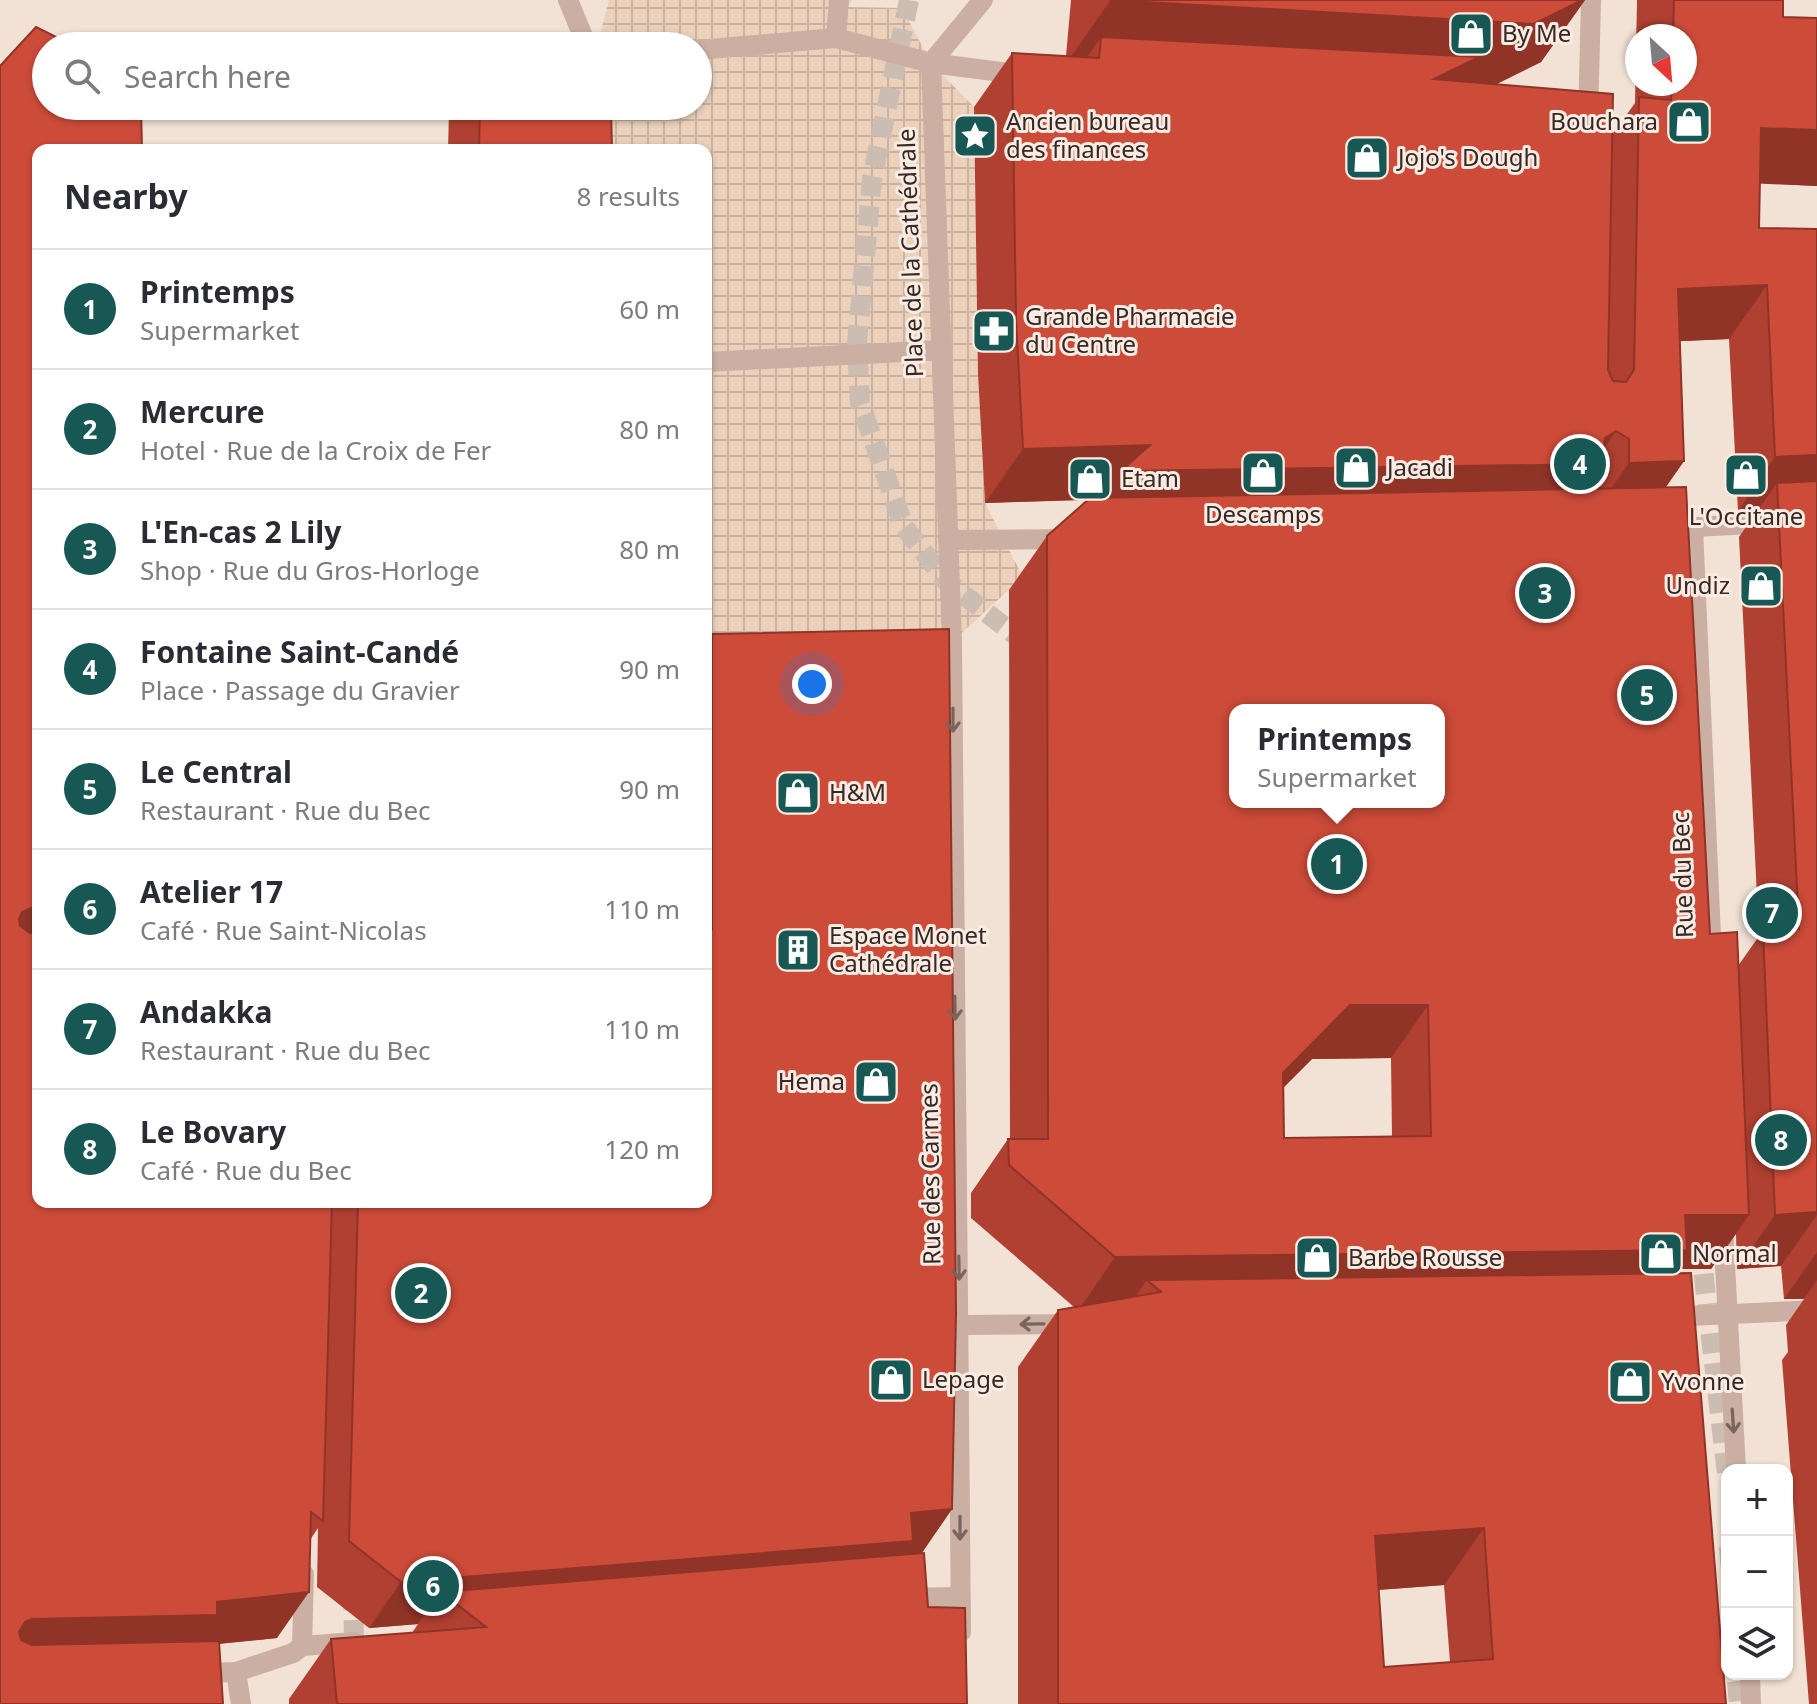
<!DOCTYPE html>
<html lang="en">
<head>
<meta charset="utf-8">
<style>
  :root { --surface:#fff; --page:#f7f7f7; --text:#2b2b33; --muted:#7c7c81; --line:#e1e1e2; --accent:#185854 }
  body { margin:0; font-family:"Noto Sans",sans-serif; background:var(--page); color:var(--text) }
  .controls { position:absolute; right:24px; bottom:24px; display:grid; overflow:hidden; border-radius:16px; box-shadow:0 2px 6px #0004 }
  .controls button { width:72px; height:72px; display:grid; place-items:center; padding:0; border:0; border-bottom:2px solid var(--line); background:var(--surface); color:var(--text); font:40px sans-serif }
  .compass { position:absolute; left:1625px; top:24px; width:72px; height:72px; border-radius:50%; background:var(--surface); box-shadow:0 2px 6px #0004; rotate:154deg }
  .you { position:absolute; left:812px; top:684px; width:28px; height:28px; margin:-20px; border:6px solid #fff; border-radius:50%; background:#1a73e8; box-shadow:0 0 0 12px #1a73e833 }
  .badge { display:grid; place-items:center; width:52px; height:52px; border-radius:50%; background:var(--accent); color:#fff; font-size:26px; font-weight:700 }
  .pin { position:absolute; translate:-50% -50%; border:4px solid #fff; box-shadow:0 2px 8px #0006 }
  .popup { position:absolute; left:1229px; top:704px; width:216px; height:104px; box-sizing:border-box; display:grid; place-content:center; border-radius:16px; background:var(--surface); filter:drop-shadow(0 2px 6px #0005); font-size:26px; white-space:nowrap; color:var(--muted) }
  .popup b { font-size:30px; color:var(--text) }
  .popup::after { content:''; position:absolute; left:50%; top:100%; margin-left:-16px; border:16px solid transparent; border-top-color:var(--surface) }
  .list { margin:0; padding:0; list-style:none }
  h2 { display:flex; justify-content:space-between; align-items:center; height:104px; margin:0; padding:0 32px; font-size:34px }
  h2 small { font-size:26px; font-weight:400; color:var(--muted) }
  .list li { display:grid; grid-template-columns:52px 1fr auto; gap:24px; align-items:center; box-sizing:border-box; height:120px; padding:0 32px; border-top:2px solid var(--line) }
  .list b { display:block; font-size:30px; white-space:nowrap }
  .list p { margin:0; font-size:26px; white-space:nowrap; color:var(--muted) }
  .list em { font-size:26px; font-style:normal; color:var(--muted) }
  .icon { flex:none; width:44px; height:44px; fill:none; stroke:currentColor; stroke-width:2; stroke-linecap:round; stroke-linejoin:round }
  .map { position:relative; flex:none; width:1817px; height:1704px; overflow:hidden }
  .search { position:absolute; background:var(--surface); box-shadow:0 2px 6px #0004; left:32px; top:32px; width:680px; height:88px; display:flex; align-items:center; gap:20px; box-sizing:border-box; padding:0 28px; border-radius:44px; color:var(--muted); font-size:30px }
  .panel { position:absolute; background:var(--surface); box-shadow:0 2px 6px #0004; left:32px; top:144px; width:680px; height:1064px; border-radius:16px }
  .map>svg:first-child { display:block }
  .plaza { fill:url(#plaza-grid) }
  .lines { fill:none; stroke-linecap:round; stroke-linejoin:round }
  .pedestrian-tunnel { stroke:#ccbdb3; stroke-width:20; stroke-dasharray:20 10; stroke-linecap:butt }
  .tertiary-tunnel { stroke:#ccbdb3; stroke-width:20; stroke-dasharray:20 10; stroke-linecap:butt }
  .pedestrian { stroke:#cbafa2; stroke-width:20 }
  .wall { fill:#b04031; fill-rule:evenodd }
  .shaded-wall { fill:#903428 }
  .building { fill:#cd4b39; stroke:#903428; stroke-width:2; fill-rule:evenodd }
  .oneway { stroke:#78655d }
  .labels { text-anchor:middle; stroke-width:6; stroke-linejoin:round; paint-order:stroke }
  .poi-label { font-size:24px; fill:#352825; stroke:#faece3; text-anchor:start }
  .street-label { font-size:24px; fill:#352825; stroke:#faece3 }
</style>
</head>
<body>
<div class="map">
<svg width="1817" height="1704" viewBox="0 0 1817 1704">
  <defs>
    <pattern id="plaza-grid" width="8" height="8" patternUnits="userSpaceOnUse" patternTransform="scale(2)"><rect width="8" height="8" fill="#ebd1bc"/><path d="M0 4h8M4 0v8" fill="none" stroke="#cab3a1"/></pattern>
  </defs>
  <rect width="100%" height="100%" fill="#f2e2d6"/>
  <polygon class="plaza" points="609,0 852,0 848,7 902,8 931,63 974,107 978,373 985,503 1023,577 917,674 706,680 706,150 571,150 579,106 698,106 698,46 597,46"/>
  <g class="lines">
    <g class="pedestrian-tunnel">
      <polyline points="1690,1560 1727,1557"/>
      <polyline points="353,1590 354,1642"/>
      <polyline points="1698,1695 1751,1690"/>
    </g>
    <g class="tertiary-tunnel">
      <polyline points="909,0 872,179 857,343 860,403 904,527 946,581 1028,645"/>
      <polyline points="1700,1244 1727,1474"/>
    </g>
    <g class="pedestrian">
      <polyline points="568,0 587,46"/>
      <polyline points="836,38 839,0"/>
      <polyline points="698,50 836,38 931,63 1025,75"/>
      <polyline points="931,63 952,642 961,1632"/>
      <polyline points="931,63 983,0"/>
      <polyline points="1588,120 1591,0"/>
      <polyline points="706,362 941,350"/>
      <polyline points="1680,528 1817,520"/>
      <polyline points="1693,528 1712,959"/>
      <polyline points="948,540 1072,539"/>
      <polyline points="1723,1227 1736,1470"/>
      <polyline points="1668,1317 1817,1310"/>
      <polyline points="960,1325 1076,1324"/>
      <polyline points="900,1598 960,1597"/>
      <polyline points="302,1646 304,1574"/>
      <polyline points="236,1672 241,1704"/>
      <polyline points="195,1673 236,1672 293,1653 302,1646 354,1642"/>
      <polyline points="1750,1674 1751,1704"/>
    </g>
  </g>
  <g class="wall">
    <path d="M1071,0H1585L1541,62L1496,84L1612,135L1635,103L1637,0H1783V17L1817,186L1760,183L1759,228L1817,229V1704H1809L1782,1360L1788,1352L1786,1325L1804,1299H1784L1781,1266L1737,1269L1736,1234L1711,1269H1674L1671,1274L1726,1704H1018V1367L1058,1310L1074,1307L971,1218V1193L1008,1139H1010L1009,590L1047,536L1088,500L985,503L978,374L974,107L1012,53L1066,56ZM1637,36H1685V84H1637ZM1729,339L1738,511L1758,510L1739,537L1759,936L1738,966L1710,934L1666,487L1684,461L1680,341ZM1391,1058L1392,1136L1284,1138L1283,1088L1312,1059ZM1444,1585L1450,1662L1384,1667L1378,1590Z"/>
    <polygon points="453,106 611,106 612,150 448,150 449,111"/>
    <polygon points="38,150 38,1202 706,1202 706,644 712,634 952,1509 922,1553 928,1607 967,1704 289,1704 289,1699 331,1639 412,1633 418,1624 369,1628 317,1587 318,1528 310,1540 277,1638 219,1644 0,1704"/>
  </g>
  <g class="shaded-wall">
    <polygon points="1585,0 1541,62 1489,88 1099,58 1101,37 1081,66 1065,65 1110,1"/>
    <polygon points="1761,128 1817,130 1817,186 1723,182"/>
    <polygon points="1767,285 1729,339 1640,343 1678,289"/>
    <polygon points="1616,431 1593,464 1603,464 1565,518 1101,499 985,503 1023,449 1150,445 1605,438"/>
    <polygon points="1817,455 1817,507 1777,483 1758,510 1738,511 1775,457"/>
    <polygon points="1684,461 1646,515 1591,517 1629,463"/>
    <polygon points="33,907 38,908 38,960 1,953 22,912"/>
    <polygon points="1350,1005 1428,1005 1391,1058 1312,1059 1245,1126 1283,1073"/>
    <polygon points="1817,1212 1817,1215 1781,1266 1737,1269 1775,1215"/>
    <polygon points="1685,1215 1749,1215 1711,1269 1674,1269 1650,1304 1161,1292 1147,1280 1126,1310 1078,1311 1115,1257"/>
    <polygon points="1817,1252 1817,1280 1804,1299 1784,1299"/>
    <polygon points="952,1509 920,1555 441,1592 418,1624 369,1628 401,1582 911,1513"/>
    <polygon points="1484,1528 1444,1585 1335,1593 1375,1536"/>
    <polygon points="309,1592 277,1638 0,1665 25,1622 32,1619"/>
  </g>
  <g class="building">
    <polygon points="1110,0 1582,0 1534,24"/>
    <polygon points="1674,0 1783,0 1783,17 1817,18 1817,130 1761,128 1759,228 1817,229 1817,455 1775,457 1767,285 1678,289 1684,461 1629,463 1629,439 1616,431 1605,438 1603,464 1121,471 1150,445 1023,449 1016,320 1012,53 1099,58 1101,37 1479,57 1434,79 1613,94 1608,370 1613,381 1626,382 1634,370 1639,97 1671,100 1672,84 1685,84 1685,36 1673,36"/>
    <polygon points="36,27 66,42 125,40 125,46 46,46 46,106 141,106 142,150 38,150 38,908 33,907 22,912 19,919 20,926 30,933 38,934 38,1202 332,1202 323,1521 311,1512 309,1592 217,1602 217,1615 32,1619 25,1622 19,1632 21,1640 32,1645 219,1641 223,1704 0,1704 0,66"/>
    <polygon points="480,106 611,106 612,150 479,150"/>
    <polygon points="1817,481 1817,1212 1775,1215 1763,931 1799,929 1777,483"/>
    <path d="M1686,487L1710,934L1737,932L1749,1215H1685L1687,1250L1115,1257L1009,1165L1008,1139H1048L1047,536L1090,498ZM1235,710H1439V802H1235ZM1350,1005H1428L1431,1136L1284,1138L1283,1073Z"/>
    <polygon points="949,629 956,1313 952,1509 911,1513 913,1541 401,1582 349,1541 358,1202 706,1202 706,931 712,930 712,634"/>
    <path d="M1691,1273L1726,1704H1058V1310L1161,1292L1147,1280ZM1484,1528L1493,1659L1384,1667L1375,1536Z"/>
    <polygon points="924,1553 928,1607 965,1608 967,1704 337,1704 331,1639 486,1627 441,1592"/>
  </g>
  <defs><path id="oneway-shaft" d="M-6 0H5M1.5-3L5.5 0L1.5 3" fill="none" stroke-width="1.6" stroke-linecap="round" stroke-linejoin="round" transform="scale(2)"/></defs>
  <g class="oneway">
    <use href="#oneway-shaft" transform="translate(953 720) rotate(90)"/>
    <use href="#oneway-shaft" transform="translate(955 1008) rotate(89)"/>
    <use href="#oneway-shaft" transform="translate(959 1268) rotate(89)"/>
    <use href="#oneway-shaft" transform="translate(1032 1324) rotate(179)"/>
    <use href="#oneway-shaft" transform="translate(1733 1421) rotate(86)"/>
    <use href="#oneway-shaft" transform="translate(960 1528) rotate(90)"/>
  </g>
  <defs>
    <g id="shop-square" transform="scale(2.3)"><rect x="-9" y="-9" width="18" height="18" rx="4" fill="#185854" stroke="#faece3"/><path d="M-5-2.5h2.3a2.7 3.5 0 0 1 5.4 0H5L5.5 6h-11ZM-1.5-2.5h3a1.5 2.3 0 0 0-3 0Z" fill="#fff"/></g>
    <g id="sight-square" transform="scale(2.3)"><rect x="-9" y="-9" width="18" height="18" rx="4" fill="#185854" stroke="#faece3"/><path d="M0-6L1.8-2.2L6-1.7L2.9 1.2L3.7 5.4L0 3.3L-3.7 5.4L-2.9 1.2L-6-1.7L-1.8-2.2Z" fill="#fff"/></g>
    <g id="pharmacy-square" transform="scale(2.3)"><rect x="-9" y="-9" width="18" height="18" rx="4" fill="#185854" stroke="#faece3"/><path d="M-2-6h4v4h4v4h-4v4h-4v-4h-4v-4h4Z" fill="#fff"/></g>
    <g id="building-square" transform="scale(2.3)"><rect x="-9" y="-9" width="18" height="18" rx="4" fill="#185854" stroke="#faece3"/><path d="M-4-6H4V6H1V3H-1V6H-4ZM-2.5-4.3h1.7v1.8h-1.7ZM.8-4.3h1.7v1.8H.8ZM-2.5-1h1.7V.8h-1.7ZM.8-1h1.7V.8H.8Z" fill="#fff"/></g>
  </defs>
  <g fill-rule="evenodd">
    <use href="#shop-square" x="1471" y="34"/>
    <use href="#shop-square" x="1689" y="122"/>
    <use href="#sight-square" x="975" y="136"/>
    <use href="#shop-square" x="1367" y="158"/>
    <use href="#pharmacy-square" x="994" y="331"/>
    <use href="#shop-square" x="1356" y="468"/>
    <use href="#shop-square" x="1263" y="473"/>
    <use href="#shop-square" x="1746" y="475"/>
    <use href="#shop-square" x="1090" y="479"/>
    <use href="#shop-square" x="1761" y="586"/>
    <use href="#shop-square" x="798" y="793"/>
    <use href="#building-square" x="798" y="950"/>
    <use href="#shop-square" x="876" y="1082"/>
    <use href="#shop-square" x="1661" y="1254"/>
    <use href="#shop-square" x="1317" y="1258"/>
    <use href="#shop-square" x="891" y="1380"/>
    <use href="#shop-square" x="1630" y="1382"/>
  </g>
  <g class="labels">
    <g class="poi-label">
      <text x="1502" y="42">By Me</text>
      <text x="1006" y="130">Ancien bureau<tspan x="1006" dy="28">des finances</tspan></text>
      <text x="1658" y="130" text-anchor="end">Bouchara</text>
      <text x="1398" y="166">Jojo's Dough</text>
      <text x="1025" y="325">Grande Pharmacie<tspan x="1025" dy="28">du Centre</tspan></text>
      <text x="1387" y="476">Jacadi</text>
      <text x="1121" y="487">Etam</text>
      <text x="1263" y="523" text-anchor="middle">Descamps</text>
      <text x="1746" y="525" text-anchor="middle">L'Occitane</text>
      <text x="1730" y="594" text-anchor="end">Undiz</text>
      <text x="829" y="801">H&amp;M</text>
      <text x="829" y="944">Espace Monet<tspan x="829" dy="28">Cathédrale</tspan></text>
      <text x="845" y="1090" text-anchor="end">Hema</text>
      <text x="1692" y="1262">Normal</text>
      <text x="1348" y="1266">Barbe Rousse</text>
      <text x="922" y="1388">Lepage</text>
      <text x="1661" y="1390">Yvonne</text>
    </g>
    <g class="street-label">
      <text transform="translate(911 253) rotate(-92)" y="8">Place de la Cathédrale</text>
      <text transform="translate(1683 875) rotate(-92)" y="8">Rue du Bec</text>
      <text transform="translate(931 1174) rotate(-91)" y="8">Rue des Carmes</text>
    </g>
  </g>
</svg>
<div class="controls">
<button>+</button>
<button>−</button>
<button><svg class="icon" aria-label="layers" viewBox="0 0 24 24"><path d="M12 4l9 5-9 5-9-5zM3 14l9 5 9-5"/></svg></button>
</div>
<svg class="compass" viewBox="-18 -18 36 36"><path d="M0-13l5 13h-10z" fill="#e53935"/><path d="M0 13l5-13h-10z" fill="#7c7c81"/></svg>
<div class="you"></div>
<div class="pin badge" style="left:1337px;top:864px">1</div>
<div class="popup"><b>Printemps</b>Supermarket</div>
<div class="pin badge" style="left:421px;top:1293px">2</div>
<div class="pin badge" style="left:1545px;top:593px">3</div>
<div class="pin badge" style="left:1580px;top:464px">4</div>
<div class="pin badge" style="left:1647px;top:695px">5</div>
<div class="pin badge" style="left:433px;top:1586px">6</div>
<div class="pin badge" style="left:1772px;top:913px">7</div>
<div class="pin badge" style="left:1781px;top:1140px">8</div>
<div class="search"><svg class="icon" aria-label="search" viewBox="0 0 24 24"><circle cx="10" cy="10" r="6"/><path d="M15 15l6 6"/></svg>Search here</div>
<section class="panel">
<h2>Nearby<small>8 results</small></h2>
<ul class="list">
<li><span class="badge">1</span><div><b>Printemps</b><p>Supermarket</p></div><em>60 m</em></li>
<li><span class="badge">2</span><div><b>Mercure</b><p>Hotel · Rue de la Croix de Fer</p></div><em>80 m</em></li>
<li><span class="badge">3</span><div><b>L'En-cas 2 Lily</b><p>Shop · Rue du Gros-Horloge</p></div><em>80 m</em></li>
<li><span class="badge">4</span><div><b>Fontaine Saint-Candé</b><p>Place · Passage du Gravier</p></div><em>90 m</em></li>
<li><span class="badge">5</span><div><b>Le Central</b><p>Restaurant · Rue du Bec</p></div><em>90 m</em></li>
<li><span class="badge">6</span><div><b>Atelier 17</b><p>Café · Rue Saint-Nicolas</p></div><em>110 m</em></li>
<li><span class="badge">7</span><div><b>Andakka</b><p>Restaurant · Rue du Bec</p></div><em>110 m</em></li>
<li><span class="badge">8</span><div><b>Le Bovary</b><p>Café · Rue du Bec</p></div><em>120 m</em></li>
</ul>
</section>
</div>
</body>
</html>
